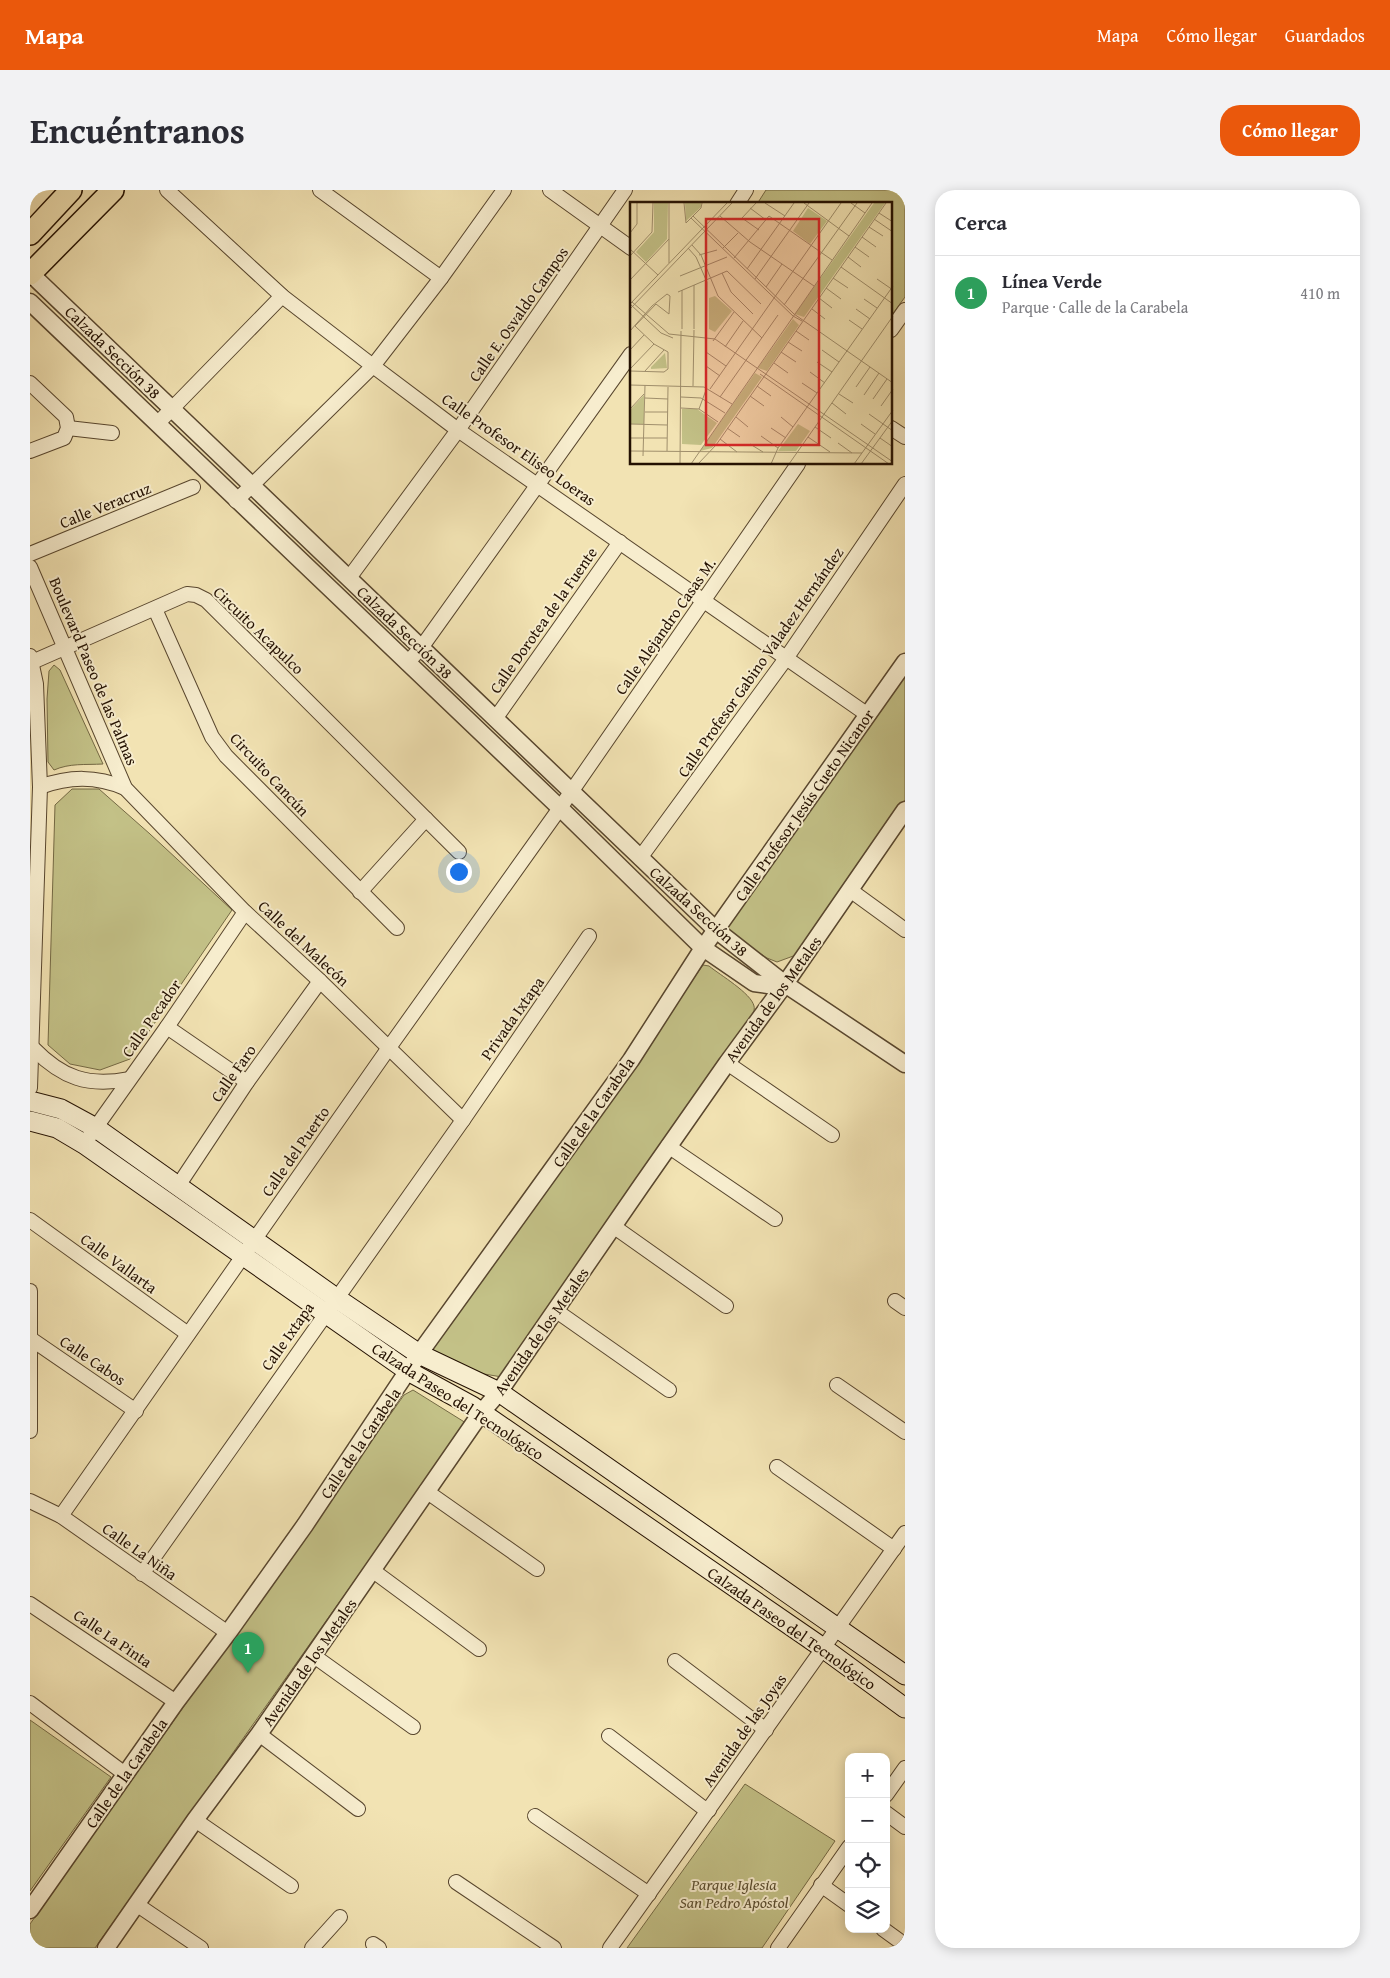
<!DOCTYPE html>
<html lang="es">
<head>
<meta charset="utf-8">
<style>
  :root { --surface:#fff; --page:#f2f2f3; --text:#2b2b33; --muted:#7c7c81; --line:#e1e1e2; --accent:#ea580c }
  body { margin:0; font-family:"Gentium Book Plus",serif; background:var(--page); color:var(--text) }
  .controls { position:absolute; right:15px; bottom:15px; display:grid; overflow:hidden; border-radius:10px; box-shadow:0 2px 12px #0003 }
  .controls button { width:45px; height:45px; display:grid; place-items:center; padding:0; border:0; border-bottom:1px solid var(--line); background:var(--surface); color:var(--text); font:25px sans-serif }
  .you { position:absolute; left:428px; top:681px; width:18px; height:18px; margin:-12px; border:4px solid #fff; border-radius:50%; background:#1a73e8; box-shadow:0 0 0 8px #1a73e833 }
  .badge { display:grid; place-items:center; width:32px; height:32px; border-radius:50%; background:var(--accent); color:#fff; font-size:16px; font-weight:700 }
  .pin { position:absolute; translate:-50% -41px; filter:drop-shadow(0 1px 2px #0008) }
  .pin::after { content:''; position:absolute; top:26px; width:18px; height:15px; background:inherit; clip-path:polygon(0 0,100% 0,50% 100%) }
  .list { margin:0; padding:0; list-style:none }
  h2 { display:flex; justify-content:space-between; align-items:center; height:65px; margin:0; padding:0 20px; font-size:21px }
  h2 small { font-size:16px; font-weight:400; color:var(--muted) }
  .list li { display:grid; grid-template-columns:32px 1fr auto; gap:15px; align-items:center; box-sizing:border-box; height:75px; padding:0 20px; border-top:1px solid var(--line) }
  .list b { display:block; font-size:19px; white-space:nowrap }
  .list p { margin:0; font-size:16px; white-space:nowrap; color:var(--muted) }
  .list em { font-size:16px; font-style:normal; color:var(--muted) }
  .icon { flex:none; width:28px; height:28px; fill:none; stroke:currentColor; stroke-width:2; stroke-linecap:round; stroke-linejoin:round }
  .map { position:relative; flex:none; width:875px; height:1758px; overflow:hidden; border-radius:20px }
  header { display:flex; align-items:center; gap:30px; box-sizing:border-box; height:70px; padding:0 25px; background:var(--accent); color:#fff }
  header strong { font-size:24px }
  nav { display:flex; gap:28px; margin-inline-start:auto; font-size:18px }
  .intro { display:flex; align-items:center; justify-content:space-between; box-sizing:border-box; height:120px; padding:0 30px }
  h1 { margin:0; font-size:35px }
  .button { padding:12px 22px; border-radius:20px; background:var(--accent); color:#fff; font-size:18px; font-weight:700 }
  main { display:flex; gap:30px; padding:0 30px }
  aside { flex:1; background:var(--surface); border-radius:20px; box-shadow:0 2px 12px #0003 }
  .map>svg:first-child { display:block }
  .green { fill:#c3c187; stroke:#746944 }
  .lines { fill:none; stroke-linecap:round; stroke-linejoin:round }
  .minor-casing { stroke:#58462e; stroke-width:16 }
  .tertiary-casing { stroke:#58462e; stroke-width:19 }
  .secondary-casing { stroke:#241102; stroke-width:21 }
  .primary-casing { stroke:#241102; stroke-width:24 }
  .minor { stroke:#f7edce; stroke-width:14 }
  .tertiary { stroke:#f7edce; stroke-width:16 }
  .secondary { stroke:#f7edce; stroke-width:19 }
  .primary { stroke:#f2e3b3; stroke-width:21 }
  .labels { text-anchor:middle; stroke-width:4; stroke-linejoin:round; paint-order:stroke }
  .street-label { font-size:16px; fill:#241102; stroke:#f7edce }
  .park-label { font-size:16px; font-style:italic; fill:#5c4f31; stroke:#f7edce }
  .inset-road { fill:none; stroke:#a08f6c; stroke-width:1 }
  .view { fill:#d62828; fill-opacity:0.15; stroke:#d62828; stroke-width:2.5 }
  .inset-edge { fill:none; stroke:#241102; stroke-width:2.5 }
</style>
</head>
<body>
<header>
<strong>Mapa</strong>
<nav><a>Mapa</a><a>Cómo llegar</a><a>Guardados</a></nav>
</header>
<div class="intro"><h1>Encuéntranos</h1><a class="button">Cómo llegar</a></div>
<main>
<div class="map">
<svg width="875" height="1758" viewBox="0 0 875 1758">
  <rect width="100%" height="100%" fill="#f2e3b3"/>
  <filter id="stains"><feTurbulence type="fractalNoise" baseFrequency=".004" numOctaves="4"/><feColorMatrix values="0 0 0 0 .2 0 0 0 0 .09 0 0 0 0 .02 0 0 0 .5 -.17"/></filter>
  <radialGradient id="worn" r=".72"><stop offset=".6" stop-color="#630" stop-opacity="0"/><stop offset="1" stop-color="#630" stop-opacity=".3"/></radialGradient>
  <g class="green">
    <polygon points="736,0 875,0 875,107 861,126 861,14 727,14"/>
    <path d="M24,475L30,480L73,574C55,575 40,573 24,580L18,572L17,509L19,481Z"/>
    <polygon points="875,480 875,610 766,765 747,772 737,768 692,739"/>
    <polygon points="42,599 69,599 120,644 202,720 100,869 70,880 40,874 18,855 25,615"/>
    <path d="M673,775L679,776C690,785 721,803 724,816C725,820 723,824 721,828L472,1187L454,1184L401,1162Z"/>
    <polygon points="383,1200 436,1233 65,1758 0,1758 0,1734 374,1205"/>
    <polygon points="0,1530 81,1587 0,1701"/>
    <polygon points="715,1594 805,1651 732,1758 597,1758"/>
  </g>
  <g class="lines">
    <g class="minor-casing">
      <g id="minor">
        <polyline points="137,0 252,106 343,176 428,240 838,525"/>
        <polyline points="290,0 411,88"/>
        <polyline points="520,0 601,58"/>
        <polyline points="707,14 716,0"/>
        <polyline points="861,140 875,120"/>
        <polyline points="0,193 36,227 38,238 34,248 0,261"/>
        <polyline points="128,233 252,106"/>
        <polyline points="38,238 82,243"/>
        <polyline points="861,238 875,247"/>
        <polyline points="206,311 343,176 411,88 474,0"/>
        <polyline points="0,364 163,297"/>
        <polyline points="0,377 95,598 215,722 290,791 433,930"/>
        <polyline points="319,388 428,240 595,0"/>
        <polyline points="125,419 182,547 196,566 367,738"/>
        <polyline points="0,466 6,494 10,597 0,898"/>
        <polyline points="0,473 157,404 166,405 176,410 429,662"/>
        <polyline points="377,473 391,458 601,164"/>
        <polyline points="465,529 590,352"/>
        <path d="M10,597C40,586 66,586 95,598"/>
        <polyline points="610,668 757,467 875,294"/>
        <polyline points="820,700 875,740"/>
        <polyline points="330,702 396,629"/>
        <polyline points="137,837 217,892"/>
        <path d="M3,858C32,888 58,897 99,889"/>
        <polyline points="697,873 802,945"/>
        <polyline points="54,954 137,837 215,722"/>
        <polyline points="638,956 745,1029"/>
        <polyline points="148,996 217,892 290,791"/>
        <polyline points="0,1030 158,1144"/>
        <polyline points="583,1036 696,1116"/>
        <polyline points="0,1101 0,1241"/>
        <polyline points="865,1111 875,1118"/>
        <polyline points="525,1120 639,1200"/>
        <polyline points="1,1149 106,1221"/>
        <polyline points="807,1195 875,1242"/>
        <polyline points="747,1277 864,1359"/>
        <polyline points="396,1301 507,1379"/>
        <polyline points="0,1311 31,1326 198,1443"/>
        <polyline points="31,1326 358,859 530,618 768,274"/>
        <polyline points="342,1380 449,1459"/>
        <polyline points="112,1384 433,930 559,746"/>
        <polyline points="0,1414 146,1512"/>
        <polyline points="284,1466 383,1537"/>
        <polyline points="645,1471 736,1540"/>
        <polyline points="0,1513 95,1584"/>
        <polyline points="229,1544 328,1619"/>
        <polyline points="579,1546 672,1617 679,1620"/>
        <polyline points="856,1605 875,1578"/>
        <polyline points="856,1623 875,1637"/>
        <polyline points="505,1626 619,1704"/>
        <polyline points="165,1630 261,1696"/>
        <polyline points="426,1692 524,1758"/>
        <polyline points="791,1695 819,1715"/>
        <polyline points="106,1714 171,1758"/>
        <polyline points="853,1739 875,1755"/>
        <polyline points="343,1754 349,1758"/>
        <polyline points="282,1758 310,1727"/>
        <polyline points="580,1758 875,1343"/>
        <polyline points="748,1758 819,1657"/>
      </g>
    </g>
    <g class="tertiary-casing">
      <g id="tertiary">
        <polyline points="0,83 686,740 755,794 875,874"/>
        <polyline points="0,112 530,618 673,758 724,793 738,795 755,794"/>
        <polyline points="0,1720 146,1512 198,1443 275,1335 389,1164 601,870 673,758 875,472"/>
        <polyline points="76,1758 165,1630 229,1544 451,1223 469,1202 611,996 697,873 755,794 875,620"/>
      </g>
    </g>
    <g class="secondary-casing">
      <g id="secondary">
        <polyline points="0,911 31,919 66,938 306,1108 389,1164 469,1202 875,1485"/>
        <polyline points="0,931 27,938 54,954 378,1181 442,1216 793,1458 875,1518"/>
      </g>
    </g>
    <g class="primary-casing">
      <g id="primary">
        <polyline points="0,44 41,0"/>
        <polyline points="0,84 83,0"/>
      </g>
    </g>
    <use href="#minor" class="minor"/>
    <use href="#tertiary" class="tertiary"/>
    <use href="#secondary" class="secondary"/>
    <use href="#primary" class="primary"/>
  </g>
  <g class="labels">
    <g class="street-label">
      <text transform="translate(488 124) rotate(-55)" y="6">Calle E. Osvaldo Campos</text>
      <text transform="translate(83 162) rotate(44)" y="6">Calzada Sección 38</text>
      <text transform="translate(489 259) rotate(35)" y="6">Calle Profesor Eliseo Loeras</text>
      <text transform="translate(75 315) rotate(-22)" y="6">Calle Veracruz</text>
      <text transform="translate(513 430) rotate(-55)" y="6">Calle Dorotea de la Fuente</text>
      <text transform="translate(635 436) rotate(-55)" y="6">Calle Alejandro Casas M.</text>
      <text transform="translate(229 440) rotate(44)" y="6">Circuito Acapulco</text>
      <text transform="translate(375 442) rotate(44)" y="6">Calzada Sección 38</text>
      <text transform="translate(730 472) rotate(-55)" y="6">Calle Profesor Gabino Valadez Hernández</text>
      <text transform="translate(64 481) rotate(67)" y="6">Boulevard Paseo de las Palmas</text>
      <text transform="translate(240 584) rotate(47)" y="6">Circuito Cancún</text>
      <text transform="translate(774 615) rotate(-55)" y="6">Calle Profesor Jesús Cueto Nicanor</text>
      <text transform="translate(669 721) rotate(42)" y="6">Calzada Sección 38</text>
      <text transform="translate(274 753) rotate(43)" y="6">Calle del Malecón</text>
      <text transform="translate(743 809) rotate(-54)" y="6">Avenida de los Metales</text>
      <text transform="translate(121 828) rotate(-55)" y="6">Calle Pecador</text>
      <text transform="translate(482 828) rotate(-55)" y="6">Privada Ixtapa</text>
      <text transform="translate(203 883) rotate(-55)" y="6">Calle Faro</text>
      <text transform="translate(563 922) rotate(-55)" y="6">Calle de la Carabela</text>
      <text transform="translate(265 961) rotate(-55)" y="6">Calle del Puerto</text>
      <text transform="translate(89 1073) rotate(36)" y="6">Calle Vallarta</text>
      <text transform="translate(511 1141) rotate(-55)" y="6">Avenida de los Metales</text>
      <text transform="translate(257 1146) rotate(-55)" y="6">Calle Ixtapa</text>
      <text transform="translate(63 1170) rotate(34)" y="6">Calle Cabos</text>
      <text transform="translate(428 1211) rotate(33)" y="6">Calzada Paseo del Tecnológico</text>
      <text transform="translate(330 1253) rotate(-56)" y="6">Calle de la Carabela</text>
      <text transform="translate(110 1361) rotate(35)" y="6">Calle La Niña</text>
      <text transform="translate(762 1438) rotate(35)" y="6">Calzada Paseo del Tecnológico</text>
      <text transform="translate(83 1448) rotate(34)" y="6">Calle La Pinta</text>
      <text transform="translate(279 1472) rotate(-55)" y="6">Avenida de los Metales</text>
      <text transform="translate(714 1540) rotate(-55)" y="6">Avenida de las Joyas</text>
      <text transform="translate(96 1583) rotate(-55)" y="6">Calle de la Carabela</text>
    </g>
    <g class="park-label">
      <text x="704" y="1700">Parque Iglesia<tspan x="704" dy="18">San Pedro Apóstol</tspan></text>
    </g>
  </g>
  <g transform="translate(600 12)">
    <rect width="262" height="262" fill="#f2e3b3"/>
    <path d="M24,1H38L37,37L16,60L6,50L24,30ZM55,1H71V5L56,19ZM244,1H255L174,115L165,112ZM178,6L197,19L180,42L163,29ZM85,94L102,109L85,130L79,127V96ZM163,117L169,123L137,169L128,166ZM35,151L37,166L21,167V165ZM125,171L132,175L82,246L70,249ZM14,193V222H0V208ZM52,207H67L87,221L71,243L52,242ZM168,222L180,229L166,249H148Z" fill="#c3c187"/>
    <path class="inset-road" d="M54,1L56,21L71,6L72,1M126,1L112,16L129,28M135,1L155,14M174,1L219,34M221,1L235,11M120,6L136,18M249,11L263,20M63,14L164,112L263,181M90,14L120,40L184,84M61,16L163,114L172,119M244,17L263,30M239,25L253,34M0,31L7,22V1M232,35L246,45M62,43L71,53L88,94L132,136M225,45L239,55M58,46L66,55L77,80L76,188L69,207M93,46L108,31M0,47L28,73M69,53L87,48M0,54L22,30L23,1M218,55L231,65M104,56L139,14L202,58M39,61V1M211,65L263,102M117,67L164,1M92,71L101,90L123,112M50,74L97,55M203,76L218,86M125,77L179,1M247,77L263,88M0,78L39,37M136,85L152,62M196,86L211,97M48,90L97,69L131,102M189,96L202,106M234,97L247,106M2,100L39,132L85,137L263,260M1,101L97,1M0,102L31,131L43,136M154,103L227,1M0,107L102,1M182,107L195,117M226,107L240,117M219,118L232,127M5,124L26,102M52,127V88M64,127V83M0,129L22,104L37,92L40,94L39,112L26,102M166,129L179,138M83,139L104,110M158,140L172,149M95,145L113,119M0,148L14,133M192,148L209,160M76,150L96,164M151,150L166,160M187,160L202,170M144,161L158,171M76,164L90,174M0,167L24,142M0,169L34,170L38,167V150L24,142L5,124M15,169L34,148M180,170L195,181M130,172L259,262M172,181L187,191M0,183L74,185L102,202M63,184L64,128M127,184L141,194M226,185L240,165M80,187L211,1M209,192L223,201M234,193L249,171M120,194L134,204M51,195L71,196L95,211M90,195L148,113M15,196L38,197M243,197L257,177M202,201L216,212M251,204L263,187M51,206L69,207L88,220M0,207L14,192M15,210H38M239,212L263,229M106,215L118,225M151,215L163,225M0,222L37,223M231,222L245,232M185,225L201,236M97,226L110,235M141,226L156,236M131,234L148,246M178,235L200,250M0,236H37M250,236L263,245M90,237L107,250M208,241L222,251M120,242L133,250M0,249L232,251M37,249L38,185M13,254L15,183M50,262L51,129M61,262L242,1M68,262L86,243L256,1M141,262L148,246L263,84M159,262L263,114M224,262L263,208M231,262L263,218"/>
    <path class="view" d="M76,17H189V243H76Z"/>
    <rect width="262" height="262" class="inset-edge"/>
  </g>
  <rect width="100%" height="100%" filter="url(#stains)"/>
  <rect width="100%" height="100%" fill="url(#worn)"/>
</svg>
<div class="controls">
<button>+</button>
<button>−</button>
<button><svg class="icon" aria-label="locate" viewBox="0 0 24 24"><circle cx="12" cy="12" r="6"/><path d="M12 2v4M12 18v4M2 12h4M18 12h4"/></svg></button>
<button><svg class="icon" aria-label="layers" viewBox="0 0 24 24"><path d="M12 4l9 5-9 5-9-5zM3 14l9 5 9-5"/></svg></button>
</div>
<div class="you"></div>
<div class="pin badge" style="left:218px;top:1483px;background:#2e9e5b">1</div>
</div>
<aside>
<h2>Cerca<small></small></h2>
<ul class="list">
<li><span class="badge" style="background:#2e9e5b">1</span><div><b>Línea Verde</b><p>Parque · Calle de la Carabela</p></div><em>410 m</em></li>
</ul>
</aside>
</main>
</body>
</html>
